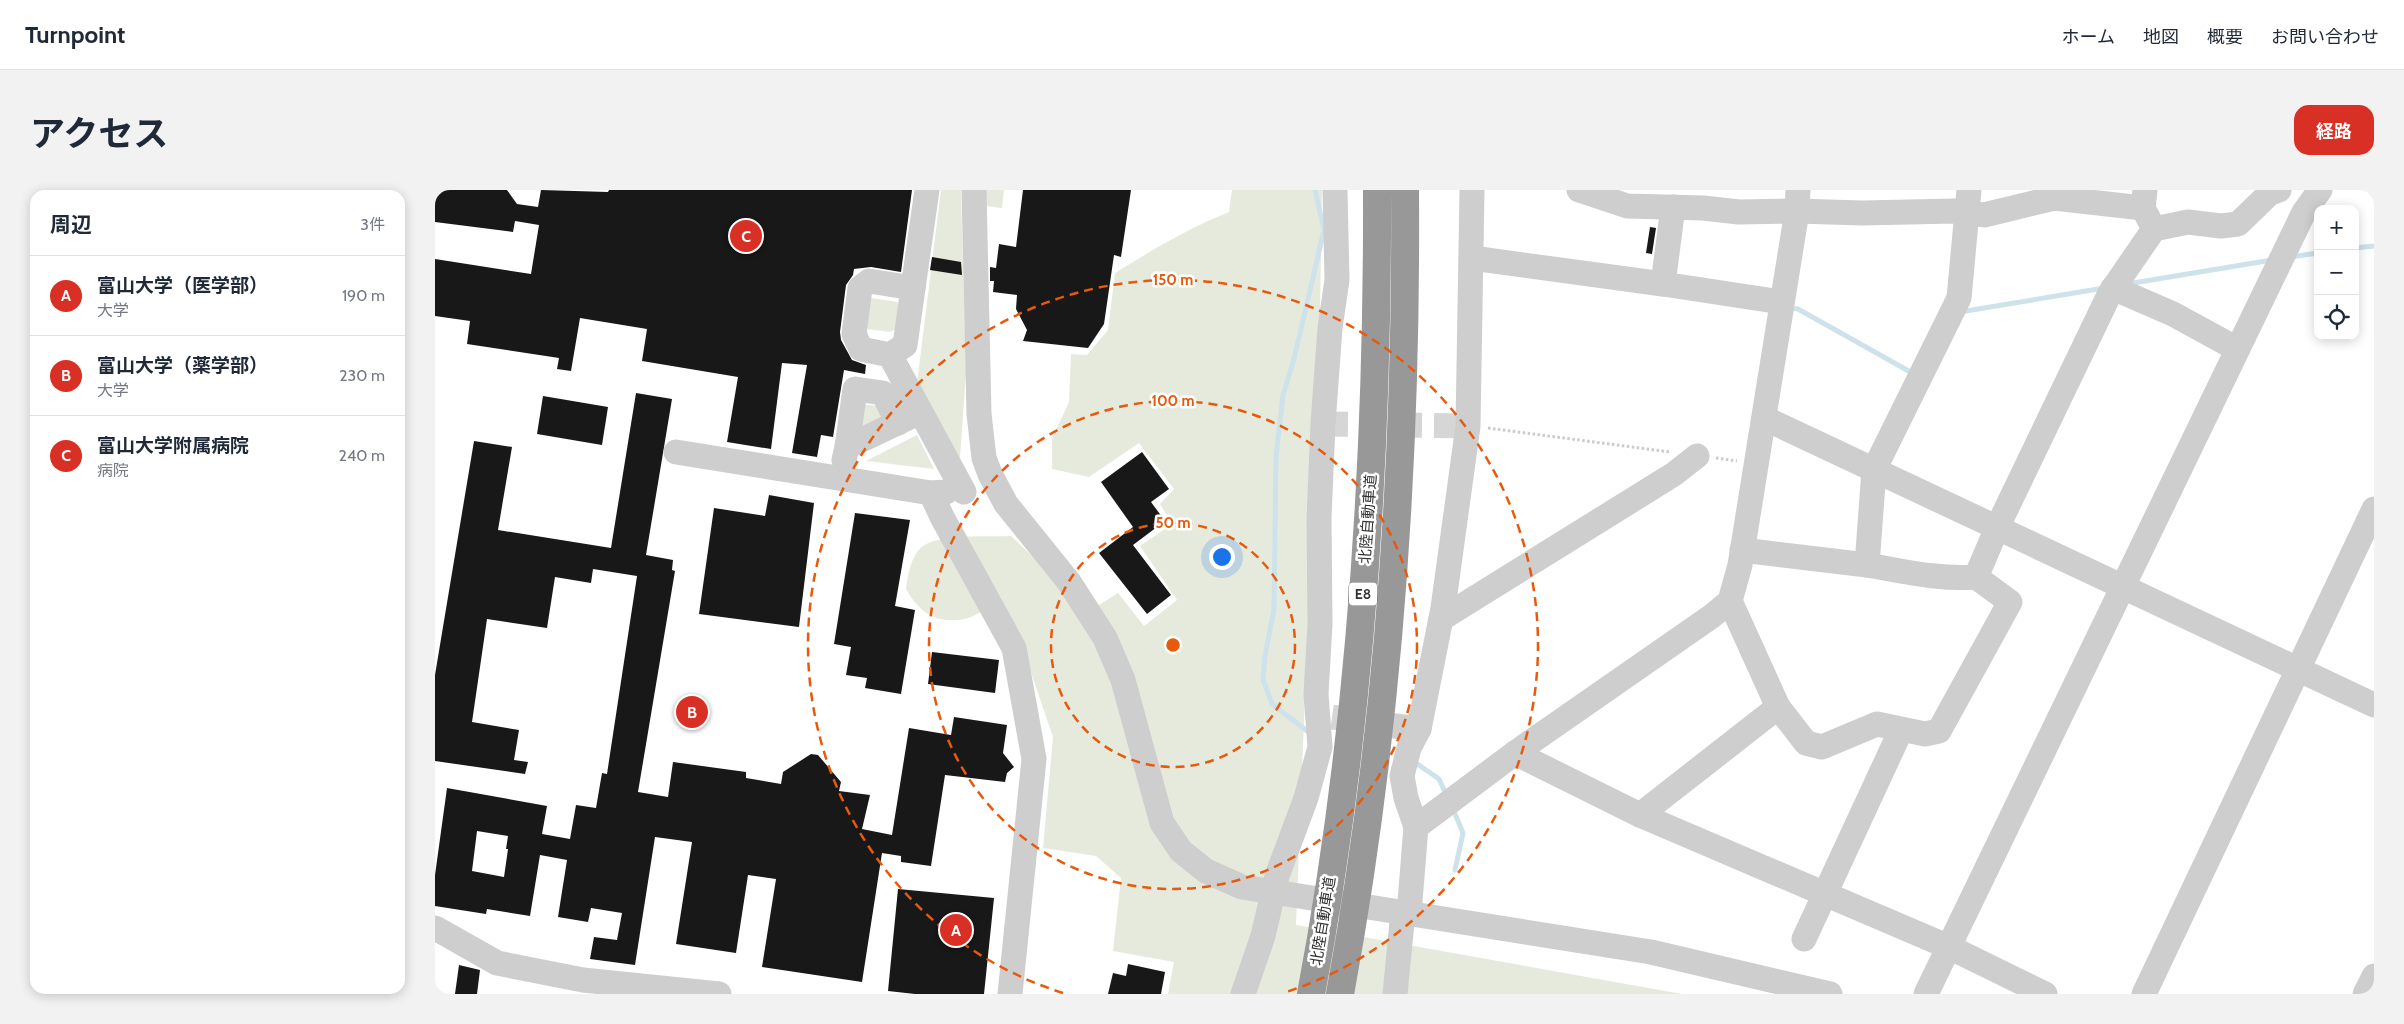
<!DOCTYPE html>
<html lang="ja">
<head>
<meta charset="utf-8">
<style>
  :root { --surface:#fff; --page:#f2f2f3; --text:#1f2937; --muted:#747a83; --line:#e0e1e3; --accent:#d93025 }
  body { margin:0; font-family:Cabin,"Noto Sans JP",sans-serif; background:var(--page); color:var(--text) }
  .controls { position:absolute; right:15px; top:15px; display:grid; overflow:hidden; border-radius:10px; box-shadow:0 2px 12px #0003 }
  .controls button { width:45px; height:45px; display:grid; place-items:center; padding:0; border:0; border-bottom:1px solid var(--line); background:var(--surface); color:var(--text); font:25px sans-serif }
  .you { position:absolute; left:786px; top:366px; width:18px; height:18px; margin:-12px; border:4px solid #fff; border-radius:50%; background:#1a73e8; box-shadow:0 0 0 8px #1a73e833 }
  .badge { display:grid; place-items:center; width:32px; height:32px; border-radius:50%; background:var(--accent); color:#fff; font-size:16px; font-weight:700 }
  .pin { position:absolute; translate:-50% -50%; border:2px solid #fff; box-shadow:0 1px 5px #0006 }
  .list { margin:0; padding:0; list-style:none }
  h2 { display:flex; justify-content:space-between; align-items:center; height:65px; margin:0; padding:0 20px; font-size:21px }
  h2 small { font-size:16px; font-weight:400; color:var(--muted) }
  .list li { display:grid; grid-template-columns:32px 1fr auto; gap:15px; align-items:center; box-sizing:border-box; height:80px; padding:0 20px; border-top:1px solid var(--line) }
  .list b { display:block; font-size:19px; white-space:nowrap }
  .list p { margin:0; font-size:16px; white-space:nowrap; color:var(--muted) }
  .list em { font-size:16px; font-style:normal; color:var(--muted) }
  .icon { flex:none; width:28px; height:28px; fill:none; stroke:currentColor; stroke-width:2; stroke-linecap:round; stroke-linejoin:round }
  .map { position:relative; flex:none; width:1939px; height:804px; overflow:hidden; border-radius:15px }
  header { display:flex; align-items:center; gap:30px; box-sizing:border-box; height:70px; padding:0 25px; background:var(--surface); border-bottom:1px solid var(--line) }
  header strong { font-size:24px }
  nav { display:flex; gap:28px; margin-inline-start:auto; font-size:18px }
  .intro { display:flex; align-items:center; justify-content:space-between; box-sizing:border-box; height:120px; padding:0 30px }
  h1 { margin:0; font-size:35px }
  .button { padding:12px 22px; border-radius:15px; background:var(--accent); color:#fff; font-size:18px; font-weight:700 }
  main { display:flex; gap:30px; padding:0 30px }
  aside { flex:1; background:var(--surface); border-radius:15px; box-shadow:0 2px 12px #0003 }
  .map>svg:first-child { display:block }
  .green { fill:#e5eadd }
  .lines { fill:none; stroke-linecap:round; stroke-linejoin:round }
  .stream { stroke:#cde2eb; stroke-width:5 }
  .building { fill:#181818; fill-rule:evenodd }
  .minor-tunnel { stroke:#d6d6d6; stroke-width:25; stroke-dasharray:25 12; stroke-linecap:butt }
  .path { stroke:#cbcbcb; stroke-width:3; stroke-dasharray:2.5 2.5; stroke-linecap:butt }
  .minor { stroke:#cecece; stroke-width:25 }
  .highway { stroke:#989898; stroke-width:28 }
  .ring { fill:none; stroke:#e8590c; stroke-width:2.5; stroke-dasharray:9 6 }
  .labels { text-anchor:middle; stroke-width:5; stroke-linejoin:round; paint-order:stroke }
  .shield { fill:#fff; stroke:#6f6f6f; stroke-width:1 }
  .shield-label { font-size:14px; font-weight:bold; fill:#313131 }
  .street-label { font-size:15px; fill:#313131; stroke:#fff }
  .centre { fill:#e8590c; stroke:#fff; stroke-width:2.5 }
  .ring-label { font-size:15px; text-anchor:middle; font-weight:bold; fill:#e8590c; stroke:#fff; stroke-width:5; stroke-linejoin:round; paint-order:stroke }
</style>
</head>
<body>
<header>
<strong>Turnpoint</strong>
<nav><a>ホーム</a><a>地図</a><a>概要</a><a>お問い合わせ</a></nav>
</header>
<div class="intro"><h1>アクセス</h1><a class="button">経路</a></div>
<main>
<aside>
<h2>周辺<small>3件</small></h2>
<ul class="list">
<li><span class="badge">A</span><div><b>富山大学（医学部）</b><p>大学</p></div><em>190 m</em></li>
<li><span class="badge">B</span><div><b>富山大学（薬学部）</b><p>大学</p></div><em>230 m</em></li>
<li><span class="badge">C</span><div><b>富山大学附属病院</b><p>病院</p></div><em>240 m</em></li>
</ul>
</aside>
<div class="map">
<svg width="1939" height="804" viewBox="0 0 1939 804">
  <rect width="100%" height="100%" fill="#fff"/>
  <g class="green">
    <polygon points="506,0 526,0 531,183 525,267 521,267 482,193"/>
    <polygon points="550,0 569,0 567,18 550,16"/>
    <path d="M797,0H887L885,124L861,735L1247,804H733L739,772L678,761L686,688L661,666L608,658L618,547L586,453L558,415C550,419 539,427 530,429C500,434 485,423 471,399C473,385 476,365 488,356C507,343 553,347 576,346L613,381L648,425L683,403L709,436L742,410L705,356L737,334L725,314L739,299L704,253L654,287L617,279V249L634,212L636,164L652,165L673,140L680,83C717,60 754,38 794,22Z"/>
    <polygon points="436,108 462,112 466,118 463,138 455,142 432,139 430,113"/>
    <polygon points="427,214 443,216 451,232 422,245"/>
    <polygon points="482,245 499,279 431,271"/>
  </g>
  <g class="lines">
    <g class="stream">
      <polyline points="1920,58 1939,56"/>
      <polyline points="1855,67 1883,63"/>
      <polyline points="1692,94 1837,70"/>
      <polyline points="1352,118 1363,119 1479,184"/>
      <polyline points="1525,122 1669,98"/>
      <polyline points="876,544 837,514 828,489 830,466 839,419 841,267 848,205 859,169 889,40 880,0"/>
      <polyline points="978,571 1004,589 1011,604"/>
      <polyline points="1018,619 1028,643 1020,680"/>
    </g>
  </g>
  <g class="building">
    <polygon points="0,0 72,0 82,14 103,17 106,0 173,2 174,0 477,0 466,82 436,77 419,79 418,85 411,95 405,142 406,150 417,170 431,175 430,184 409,180 398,247 386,245 382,267 357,263 372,175 347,173 336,259 292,252 303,187 207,171 212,139 145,128 136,181 122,179 124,168 32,154 35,131 0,126 0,69 96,84 104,35 80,31 78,42 0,32"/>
    <polygon points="588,0 696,0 686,67 679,65 669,134 653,158 588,151 592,140 581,119 582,105 558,102 559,91 555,91 555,77 561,78 564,54 581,57"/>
    <polygon points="1215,37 1221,38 1217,64 1211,63"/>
    <polygon points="497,67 526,72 527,85 495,80"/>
    <path d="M201,203L237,209L211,365L238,370L237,380L240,381L203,602L233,607L238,572L311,582V588L346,594L348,582L376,564L383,565L406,592L404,601L435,605L427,639L457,645L474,538L516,545L519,527L572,535L568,563L579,577L572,583L570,592L510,585L496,676L466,672V666L447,663L427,792L327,777L341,689L313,685L301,763L241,754L257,652L220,647L200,775L155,769L159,747L182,750L187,723L156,718L153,732L123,727L132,670L105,665L95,726L52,719L51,724L0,716V685L12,598L112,616L107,644L135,649L141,615L161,618L167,583L172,584L202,386L158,379L156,393L120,387L112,438L52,429L37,532L84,540L79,570L93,572L90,584L0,571V485L39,251L77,257L63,340L176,358ZM42,641L73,646L71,659H73L69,687L37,681Z"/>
    <polygon points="108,206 173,217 167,255 102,244"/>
    <polygon points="707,262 734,299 716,312 730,331 698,355 736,405 712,424 664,363 698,337 666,292"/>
    <polygon points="334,305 379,313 364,437 264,424 279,318 330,326"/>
    <polygon points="420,323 475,330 460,416 480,420 466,504 430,498 432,488 411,485 416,457 399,454"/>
    <polygon points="497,462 564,470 560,503 493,494"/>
    <polygon points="463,699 559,708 549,804 480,804 453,801"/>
    <polygon points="693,774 730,782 726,804 673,804 678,783 691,786"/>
    <polygon points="24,775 45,780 42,804 20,804"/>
  </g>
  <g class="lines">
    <g class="minor-tunnel">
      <polyline points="888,234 1033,236"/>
      <polyline points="897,527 960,536"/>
    </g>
    <g class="path">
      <polyline points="1053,238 1235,262"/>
      <polyline points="1281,268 1302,271"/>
    </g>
    <g class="minor">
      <polyline points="539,0 544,224 549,268 555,284 571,314 634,392 670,448 688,490 727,633 746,661 771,681 807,697 1216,762 1395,804"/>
      <polyline points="1144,0 1192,16 1268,18 1304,22 1362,21 1427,23 1521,21 1549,25 1619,8 1708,18 1710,0"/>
      <path d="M1534,0L1524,108L1439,280L1432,375C1468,381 1505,390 1541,387"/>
      <polyline points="1238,17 1228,94 1346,112"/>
      <polyline points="1719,39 1753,32 1786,36 1803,34 1834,4 1844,0"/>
      <polyline points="1037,68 1228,94"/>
      <polyline points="478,98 492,0"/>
      <polyline points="1678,98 1738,124 1802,159"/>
      <polyline points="455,165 426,159 419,144 425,98 434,91 478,98 470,155 455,165 529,302"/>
      <polyline points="1329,228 1939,515"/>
      <polyline points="412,257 420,199 448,203 463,233"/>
      <polyline points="241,262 496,303 511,302"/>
      <polyline points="409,270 412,257 477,226"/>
      <polyline points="496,303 507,327 579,458 599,569 575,804"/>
      <polyline points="1307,360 1432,375"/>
      <polyline points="1006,429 1239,284 1262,266"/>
      <polyline points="1343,517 1371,553 1387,557 1442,534 1490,544 1504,541 1575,412 1541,387 1562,338 1675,103 1719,39 1708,18"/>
      <polyline points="960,536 984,539"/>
      <polyline points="1080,563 1205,625 1514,757 1610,804"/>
      <polyline points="1205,625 1343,517 1295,411"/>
      <polyline points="981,637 971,608 967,586 974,558 984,539 1008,418 1033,236 1037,0"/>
      <polyline points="974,724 981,637 1080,563 1277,426 1295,411 1305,375 1362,21 1363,0"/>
      <polyline points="0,738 62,773 148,790 284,804"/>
      <polyline points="1369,749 1466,540"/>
      <polyline points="808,804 828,746 842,686 871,608 885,557 881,504 885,434 884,328 888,234 895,138 902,90 900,0"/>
      <polyline points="960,804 968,722"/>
      <polyline points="1491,804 1869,22 1885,0"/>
      <polyline points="1709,804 1939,319"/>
      <polyline points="1930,804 1939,786"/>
    </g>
    <g class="highway">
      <path d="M876,804C926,540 943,269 942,0"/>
      <path d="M905,804C954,540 972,269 970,0"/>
    </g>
  </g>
  <g class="ring">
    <circle cx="738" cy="455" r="122"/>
    <circle cx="738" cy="455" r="244"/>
    <path d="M628 803A365 365 0 1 1 848 803"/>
  </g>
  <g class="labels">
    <rect class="shield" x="914" y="392.5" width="28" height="23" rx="4"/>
    <g class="shield-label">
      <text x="928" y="409">E8</text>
    </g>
    <g class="street-label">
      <text transform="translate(933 329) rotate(-86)" y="5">北陸自動車道</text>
      <text transform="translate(888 731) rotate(-81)" y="5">北陸自動車道</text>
    </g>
  </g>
  <circle cx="738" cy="455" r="8" class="centre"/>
  <g class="ring-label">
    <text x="738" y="95">150 m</text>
    <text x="738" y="216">100 m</text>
    <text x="738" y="338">50 m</text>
  </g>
</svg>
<div class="controls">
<button>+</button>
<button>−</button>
<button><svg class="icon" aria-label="locate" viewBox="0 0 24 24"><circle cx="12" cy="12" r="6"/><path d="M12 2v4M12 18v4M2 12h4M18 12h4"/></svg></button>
</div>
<div class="you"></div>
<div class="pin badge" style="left:521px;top:740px">A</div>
<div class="pin badge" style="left:257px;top:522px">B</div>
<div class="pin badge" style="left:311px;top:46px">C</div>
</div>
</main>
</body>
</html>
